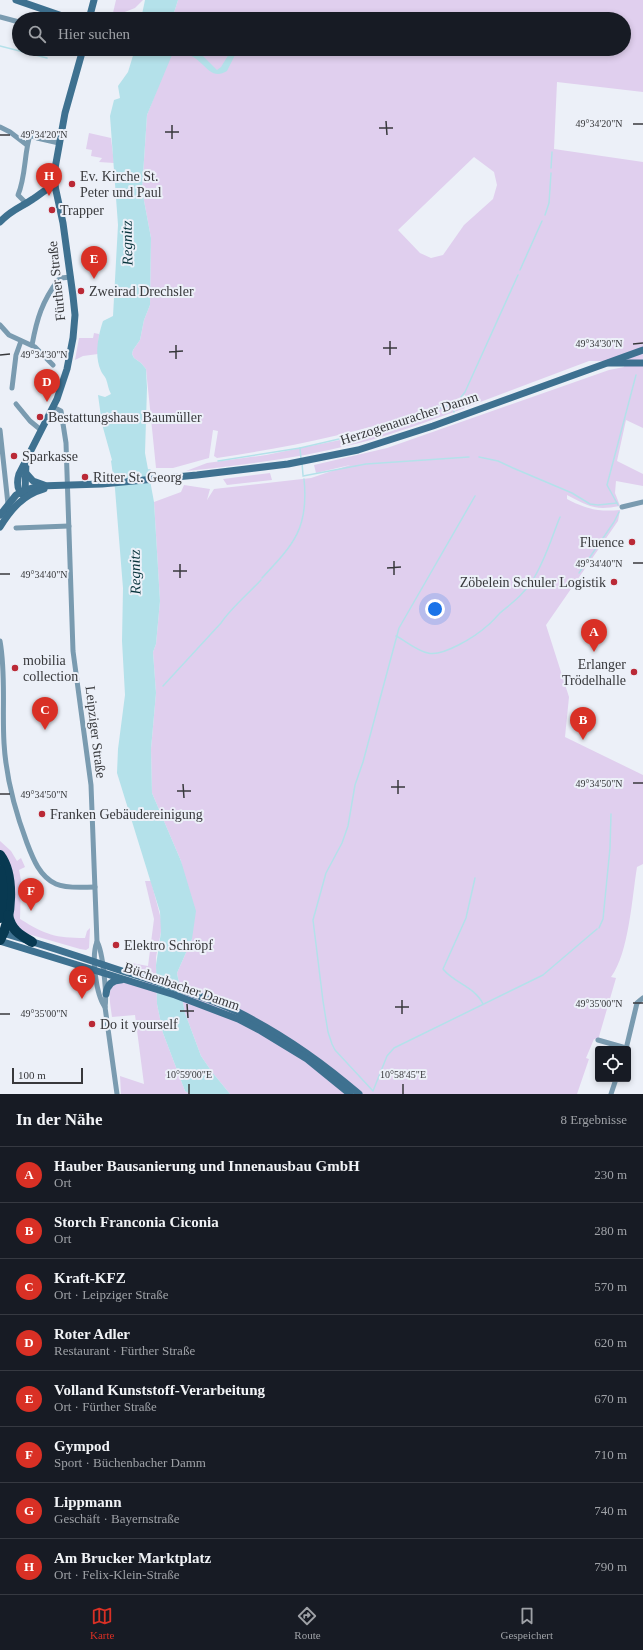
<!DOCTYPE html>
<html lang="de">
<head>
<meta charset="utf-8">
<style>
  :root { --surface:#171b24; --page:#242831; --text:#f1f3f6; --muted:#9ea1a6; --line:#363941; --accent:#d93025 }
  body { margin:0; font-family:Georgia,serif; background:var(--page); color:var(--text) }
  .controls { position:absolute; right:12px; bottom:12px; display:grid; overflow:hidden; border-radius:4px; box-shadow:0 2px 6px #0003 }
  .controls button { width:36px; height:36px; display:grid; place-items:center; padding:0; border:0; border-bottom:1px solid var(--line); background:var(--surface); color:var(--text); font:20px sans-serif }
  .scale { position:absolute; left:12px; bottom:10px; width:71px; box-sizing:border-box; padding-left:4px; border:2px solid #38393c; border-top:0; font-size:11px; line-height:14px; white-space:nowrap; color:#38393c; -webkit-text-stroke:3px #ecf0f8; paint-order:stroke }
  .you { position:absolute; left:435px; top:609px; width:14px; height:14px; margin:-10px; border:3px solid #fff; border-radius:50%; background:#1a73e8; box-shadow:0 0 0 6px #1a73e833 }
  .badge { display:grid; place-items:center; width:26px; height:26px; border-radius:50%; background:var(--accent); color:#fff; font-size:13px; font-weight:700 }
  .pin { position:absolute; translate:-50% -33px; filter:drop-shadow(0 1px 2px #0008) }
  .pin::after { content:''; position:absolute; top:21px; width:14px; height:12px; background:inherit; clip-path:polygon(0 0,100% 0,50% 100%) }
  .list { margin:0; padding:0; list-style:none }
  h2 { display:flex; justify-content:space-between; align-items:center; height:52px; margin:0; padding:0 16px; font-size:17px }
  h2 small { font-size:13px; font-weight:400; color:var(--muted) }
  .list li { display:grid; grid-template-columns:26px 1fr auto; gap:12px; align-items:center; box-sizing:border-box; height:56px; padding:0 16px; border-top:1px solid var(--line) }
  .list b { display:block; font-size:15px; white-space:nowrap }
  .list p { margin:0; font-size:13px; white-space:nowrap; color:var(--muted) }
  .list em { font-size:13px; font-style:normal; color:var(--muted) }
  .icon { flex:none; width:22px; height:22px; fill:none; stroke:currentColor; stroke-width:2; stroke-linecap:round; stroke-linejoin:round }
  .map { position:relative; flex:none; width:643px; height:1094px; overflow:hidden }
  .search { position:absolute; background:var(--surface); box-shadow:0 2px 6px #0003; left:12px; right:12px; top:12px; height:44px; display:flex; align-items:center; gap:10px; box-sizing:border-box; padding:0 14px; border-radius:22px; color:var(--muted); font-size:15px }
  .sheet { height:500px; background:var(--surface) }
  nav { display:flex; justify-content:space-around; align-items:center; box-sizing:border-box; height:56px; border-top:1px solid var(--line); background:var(--surface); font-size:11px; color:var(--muted) }
  nav a { display:grid; justify-items:center; gap:2px }
  nav .on { color:var(--accent) }
  .map>svg:first-child { display:block }
  .green { fill:#e0cfee; fill-rule:evenodd }
  .water { fill:#b4e1ea }
  .lines { fill:none; stroke-linecap:round; stroke-linejoin:round }
  .stream { stroke:#b4e1ea; stroke-width:1.5 }
  .street { stroke:#7a9bb0; stroke-width:5 }
  .secondary { stroke:#3e7190; stroke-width:7 }
  .highway { stroke:#083951; stroke-width:10 }
  .ticks { fill:none; stroke:#38393c; stroke-width:1.5 }
  .poi-dot { fill:#ba2936; stroke:#ecf0f8; stroke-width:1.5 }
  .labels { text-anchor:middle; stroke-width:4; stroke-linejoin:round; paint-order:stroke }
  .poi-label { font-size:14px; fill:#38393c; stroke:#ecf0f8; text-anchor:start }
  .street-label { font-size:14px; fill:#38393c; stroke:#ecf0f8 }
  .water-label { font-size:15px; font-style:italic; fill:#06323a; stroke:#ecf0f8 }
  .ticks-label { font-size:10px; text-anchor:middle; fill:#38393c; stroke:#ecf0f8; stroke-width:4; stroke-linejoin:round; paint-order:stroke }
</style>
</head>
<body>
<div class="map">
<svg width="643" height="1094" viewBox="0 0 643 1094">
  <rect width="100%" height="100%" fill="#ecf0f8"/>
  <g class="green">
    <polygon points="116,0 143,0 135,8 112,17"/>
    <path d="M178,0H643V92L557,82L554,149L643,162V428L626,420L617,461L643,474V486L616,481L615,493L620,506C594,511 589,506 567,495V499C586,509 598,512 620,510L618,521L546,625L569,697L565,737L643,775V864L637,867C632,897 629,953 611,977L616,978L598,1040L594,1039L586,1058L589,1059L577,1094H230L212,1072L201,1056L185,1013L177,973L192,939L181,861L152,793L151,749L156,693L153,652L156,644L160,601L154,502L181,492L184,485L210,489L207,500L214,489L311,478L350,465L316,473L314,465L387,448L609,370L624,367L625,361H589L467,407L466,397L465,395C449,404 430,408 413,414C349,435 284,448 217,458L214,456L218,431L213,430L209,458L173,468H156L146,369L141,363L134,358L132,354L133,350L140,340L144,320L150,305L151,238L142,190L147,115L173,49H624V19H172ZM474,157L494,172L497,185L493,199L464,225L443,255L431,258L420,253L398,230Z"/>
    <polygon points="89,133 111,138 114,163 99,162 102,158 91,156 92,150 86,149"/>
    <polygon points="94,333 99,334 98,354 83,356 75,360 79,338 93,338"/>
    <path d="M462,401L465,408C429,421 392,435 355,444C300,458 243,465 186,471L207,463L266,455L345,439L426,414V412L456,402Z"/>
    <polygon points="270,473 272,480 227,485 223,479"/>
    <path d="M0,841L11,851L17,861L21,858L25,867L19,870L21,880L20,919C46,935 55,938 85,938L87,931L90,928L89,948L86,950L80,949L21,932L14,925L0,851Z"/>
    <path d="M145,881H151L161,919V932L156,957L157,1004L163,1033L185,1091L190,1094H121L120,1076L144,1084L135,1015L112,1017C111,1006 104,983 121,982C128,982 136,987 142,988L147,975L125,967L126,962L148,966L154,919Z"/>
  </g>
  <g class="water">
    <polygon points="145,0 178,0 172,19 141,19"/>
    <path d="M135,49H193L202,55L217,70L221,67L232,49H238L227,71C208,83 203,55 184,54C180,54 176,53 172,55L147,115L142,190L151,238L150,305L144,320L140,340L133,350L132,354L134,358L141,363L146,369L147,388L145,453L154,502L160,601L156,644L153,652L156,693L151,749L152,793L181,861L196,911L192,939L177,973L185,1013L201,1056L212,1072L230,1094H190L185,1091L163,1033L157,1004L156,965L161,932L160,912L117,773L118,749L125,695L122,641L123,588L115,489L111,461L112,460L102,424L98,395L105,397L111,394C108,389 108,384 106,379C105,376 102,374 101,371C94,356 98,336 103,321L113,316L118,225L110,116L114,100L120,98L118,86L128,72Z"/>
  </g>
  <g class="lines">
    <g class="stream">
      <polyline points="0,46 47,58"/>
      <polyline points="551,168 552,152"/>
      <polyline points="545,215 549,203 551,173"/>
      <polyline points="520,270 542,221"/>
      <polyline points="461,397 465,392 518,275"/>
      <polyline points="453,404 460,401"/>
      <polyline points="300,448 378,430 452,404 454,412"/>
      <polyline points="479,457 498,461 513,468 572,493 590,504 598,505 617,503"/>
      <polyline points="218,461 300,448 301,459"/>
      <polyline points="302,463 303,475"/>
      <polyline points="148,470 150,470"/>
      <polyline points="303,476 366,464 469,457"/>
      <polyline points="475,496 399,628 363,762 355,785 348,826 342,843 326,873 313,920 323,1001 328,1032 332,1044 335,1050 373,1091 387,1056 394,1048 543,975 597,929"/>
      <polyline points="618,505 607,485 636,375"/>
      <polyline points="579,573 614,522 619,512"/>
      <path d="M262,578C294,544 309,528 304,479"/>
      <path d="M396,636C406,641 417,651 428,653C443,657 476,636 487,626C492,622 496,617 500,613C512,603 524,594 532,581C545,561 551,539 560,517"/>
      <path d="M163,686L221,623C231,608 248,594 261,580"/>
      <path d="M475,878L466,918L443,969C454,983 475,987 483,1004"/>
      <polyline points="599,928 603,919 610,848 611,814"/>
    </g>
    <g class="street">
      <polyline points="0,17 19,22"/>
      <polyline points="45,19 51,18 55,14"/>
      <polyline points="0,127 10,132 27,145"/>
      <path d="M26,203L18,195C26,176 24,154 30,135L37,138L59,143"/>
      <polyline points="0,325 9,335 35,347 53,365"/>
      <path d="M32,345C37,318 42,302 58,280L61,278L71,277"/>
      <polyline points="12,388 16,355 21,341"/>
      <polyline points="16,404 30,421 41,430"/>
      <path d="M53,407L61,411L66,443L73,651L91,785L97,942C91,956 96,995 105,1007"/>
      <polyline points="0,430 8,504"/>
      <polyline points="622,507 643,502"/>
      <polyline points="16,528 69,526"/>
      <path d="M0,641C6,674 2,709 4,743C6,778 15,811 27,843C33,859 40,877 56,884C67,889 84,887 95,887"/>
      <path d="M97,942C103,951 107,996 105,1007L117,1094"/>
      <polyline points="598,1040 626,1048"/>
      <polyline points="626,1049 637,1003 643,998"/>
      <polyline points="611,1094 616,1079"/>
    </g>
    <g class="secondary">
      <polyline points="16,0 71,19"/>
      <polyline points="89,19 94,0"/>
      <path d="M0,222C12,209 20,208 33,199C41,194 46,188 55,186"/>
      <polyline points="609,363 643,363"/>
      <polyline points="25,472 33,481 44,485"/>
      <polyline points="25,494 26,460"/>
      <path d="M25,497C17,491 16,484 19,474L57,399L67,369L73,338L75,315L73,296L63,223L55,186L54,174L65,113L83,49"/>
      <polyline points="0,515 16,495 25,490 39,486 102,484 197,475 288,464 358,450 433,426 643,350"/>
      <path d="M0,527C11,509 23,495 44,489"/>
      <path d="M0,932C38,943 75,955 113,968C155,982 198,993 238,1012C282,1034 322,1062 359,1094"/>
      <polyline points="0,941 175,995 238,1019 261,1031 307,1059 350,1094"/>
      <path d="M106,994C107,985 112,980 121,980"/>
    </g>
    <g class="highway">
      <path d="M0,855C15,875 12,919 0,940"/>
      <polyline points="0,870 3,890 0,918"/>
      <path d="M8,915C11,930 20,935 32,942"/>
    </g>
  </g>
  <path class="ticks" d="M386,121L387,135M633,124H643M172,125V139M379,128H393M165,132H179M0,135H10M390,341V355M633,344L643,343M176,345V359M383,348H397M169,352L183,351M0,355L10,354M394,561V575M633,563H643M180,564V578M387,568L401,567M173,571H187M0,574H10M398,780V794M633,783H643M183,784L184,798M391,787H405M177,791H191M0,794H10M402,1000V1014M633,1003H643M187,1004L188,1018M395,1007H409M180,1011H194M0,1014H10M189,1084V1094M403,1084V1094"/>
  <g class="poi-dot">
    <circle cx="72" cy="184" r="4"/>
    <circle cx="52" cy="210" r="4"/>
    <circle cx="81" cy="291" r="4"/>
    <circle cx="40" cy="417" r="4"/>
    <circle cx="14" cy="456" r="4"/>
    <circle cx="85" cy="477" r="4"/>
    <circle cx="632" cy="542" r="4"/>
    <circle cx="614" cy="582" r="4"/>
    <circle cx="15" cy="668" r="4"/>
    <circle cx="634" cy="672" r="4"/>
    <circle cx="42" cy="814" r="4"/>
    <circle cx="116" cy="945" r="4"/>
    <circle cx="92" cy="1024" r="4"/>
  </g>
  <g class="labels">
    <g class="poi-label">
      <text x="80" y="181">Ev. Kirche St.<tspan x="80" dy="16">Peter und Paul</tspan></text>
      <text x="60" y="215">Trapper</text>
      <text x="89" y="296">Zweirad Drechsler</text>
      <text x="48" y="422">Bestattungshaus Baumüller</text>
      <text x="22" y="461">Sparkasse</text>
      <text x="93" y="482">Ritter St. Georg</text>
      <text x="624" y="547" text-anchor="end">Fluence</text>
      <text x="606" y="587" text-anchor="end">Zöbelein Schuler Logistik</text>
      <text x="23" y="665">mobilia<tspan x="23" dy="16">collection</tspan></text>
      <text x="626" y="669" text-anchor="end">Erlanger<tspan x="626" dy="16">Trödelhalle</tspan></text>
      <text x="50" y="819">Franken Gebäudereinigung</text>
      <text x="124" y="950">Elektro Schröpf</text>
      <text x="100" y="1029">Do it yourself</text>
    </g>
    <g class="street-label">
      <text transform="translate(56 281) rotate(-96)" y="5">Fürther Straße</text>
      <text transform="translate(409 418) rotate(-18)" y="5">Herzogenauracher Damm</text>
      <text transform="translate(96 732) rotate(83)" y="5">Leipziger Straße</text>
      <text transform="translate(182 986) rotate(19)" y="5">Büchenbacher Damm</text>
    </g>
    <g class="water-label">
      <text transform="translate(127 243) rotate(-91)" y="5">Regnitz</text>
      <text transform="translate(135 572) rotate(-91)" y="5">Regnitz</text>
    </g>
  </g>
  <g class="ticks-label">
    <text x="599" y="127">49°34'20"N</text>
    <text x="44" y="138">49°34'20"N</text>
    <text x="599" y="347">49°34'30"N</text>
    <text x="44" y="358">49°34'30"N</text>
    <text x="599" y="567">49°34'40"N</text>
    <text x="44" y="578">49°34'40"N</text>
    <text x="599" y="787">49°34'50"N</text>
    <text x="44" y="798">49°34'50"N</text>
    <text x="599" y="1007">49°35'00"N</text>
    <text x="44" y="1017">49°35'00"N</text>
    <text x="189" y="1078">10°59'00"E</text>
    <text x="403" y="1078">10°58'45"E</text>
  </g>
</svg>
<div class="controls">
<button><svg class="icon" aria-label="locate" viewBox="0 0 24 24"><circle cx="12" cy="12" r="6"/><path d="M12 2v4M12 18v4M2 12h4M18 12h4"/></svg></button>
</div>
<div class="scale">100 m</div>
<div class="you"></div>
<div class="pin badge" style="left:594px;top:652px">A</div>
<div class="pin badge" style="left:583px;top:740px">B</div>
<div class="pin badge" style="left:45px;top:730px">C</div>
<div class="pin badge" style="left:47px;top:402px">D</div>
<div class="pin badge" style="left:94px;top:279px">E</div>
<div class="pin badge" style="left:31px;top:911px">F</div>
<div class="pin badge" style="left:82px;top:999px">G</div>
<div class="pin badge" style="left:49px;top:196px">H</div>
<div class="search"><svg class="icon" aria-label="search" viewBox="0 0 24 24"><circle cx="10" cy="10" r="6"/><path d="M15 15l6 6"/></svg>Hier suchen</div>
</div>
<section class="sheet">
<h2>In der Nähe<small>8 Ergebnisse</small></h2>
<ul class="list">
<li><span class="badge">A</span><div><b>Hauber Bausanierung und Innenausbau GmbH</b><p>Ort</p></div><em>230 m</em></li>
<li><span class="badge">B</span><div><b>Storch Franconia Ciconia</b><p>Ort</p></div><em>280 m</em></li>
<li><span class="badge">C</span><div><b>Kraft-KFZ</b><p>Ort · Leipziger Straße</p></div><em>570 m</em></li>
<li><span class="badge">D</span><div><b>Roter Adler</b><p>Restaurant · Fürther Straße</p></div><em>620 m</em></li>
<li><span class="badge">E</span><div><b>Volland Kunststoff-Verarbeitung</b><p>Ort · Fürther Straße</p></div><em>670 m</em></li>
<li><span class="badge">F</span><div><b>Gympod</b><p>Sport · Büchenbacher Damm</p></div><em>710 m</em></li>
<li><span class="badge">G</span><div><b>Lippmann</b><p>Geschäft · Bayernstraße</p></div><em>740 m</em></li>
<li><span class="badge">H</span><div><b>Am Brucker Marktplatz</b><p>Ort · Felix-Klein-Straße</p></div><em>790 m</em></li>
</ul>
</section>
<nav>
<a class="on"><svg class="icon" aria-label="map" viewBox="0 0 24 24"><path d="M3 6l6-2 6 2 6-2v14l-6 2-6-2-6 2zM9 4v14M15 6v14"/></svg>Karte</a>
<a><svg class="icon" aria-label="directions" viewBox="0 0 24 24"><path d="M12 3l9 9-9 9-9-9zM9 14v-3h6M13 9l2 2-2 2"/></svg>Route</a>
<a><svg class="icon" aria-label="saved" viewBox="0 0 24 24"><path d="M7 4h10v16l-5-4-5 4z"/></svg>Gespeichert</a>
</nav>
</body>
</html>
